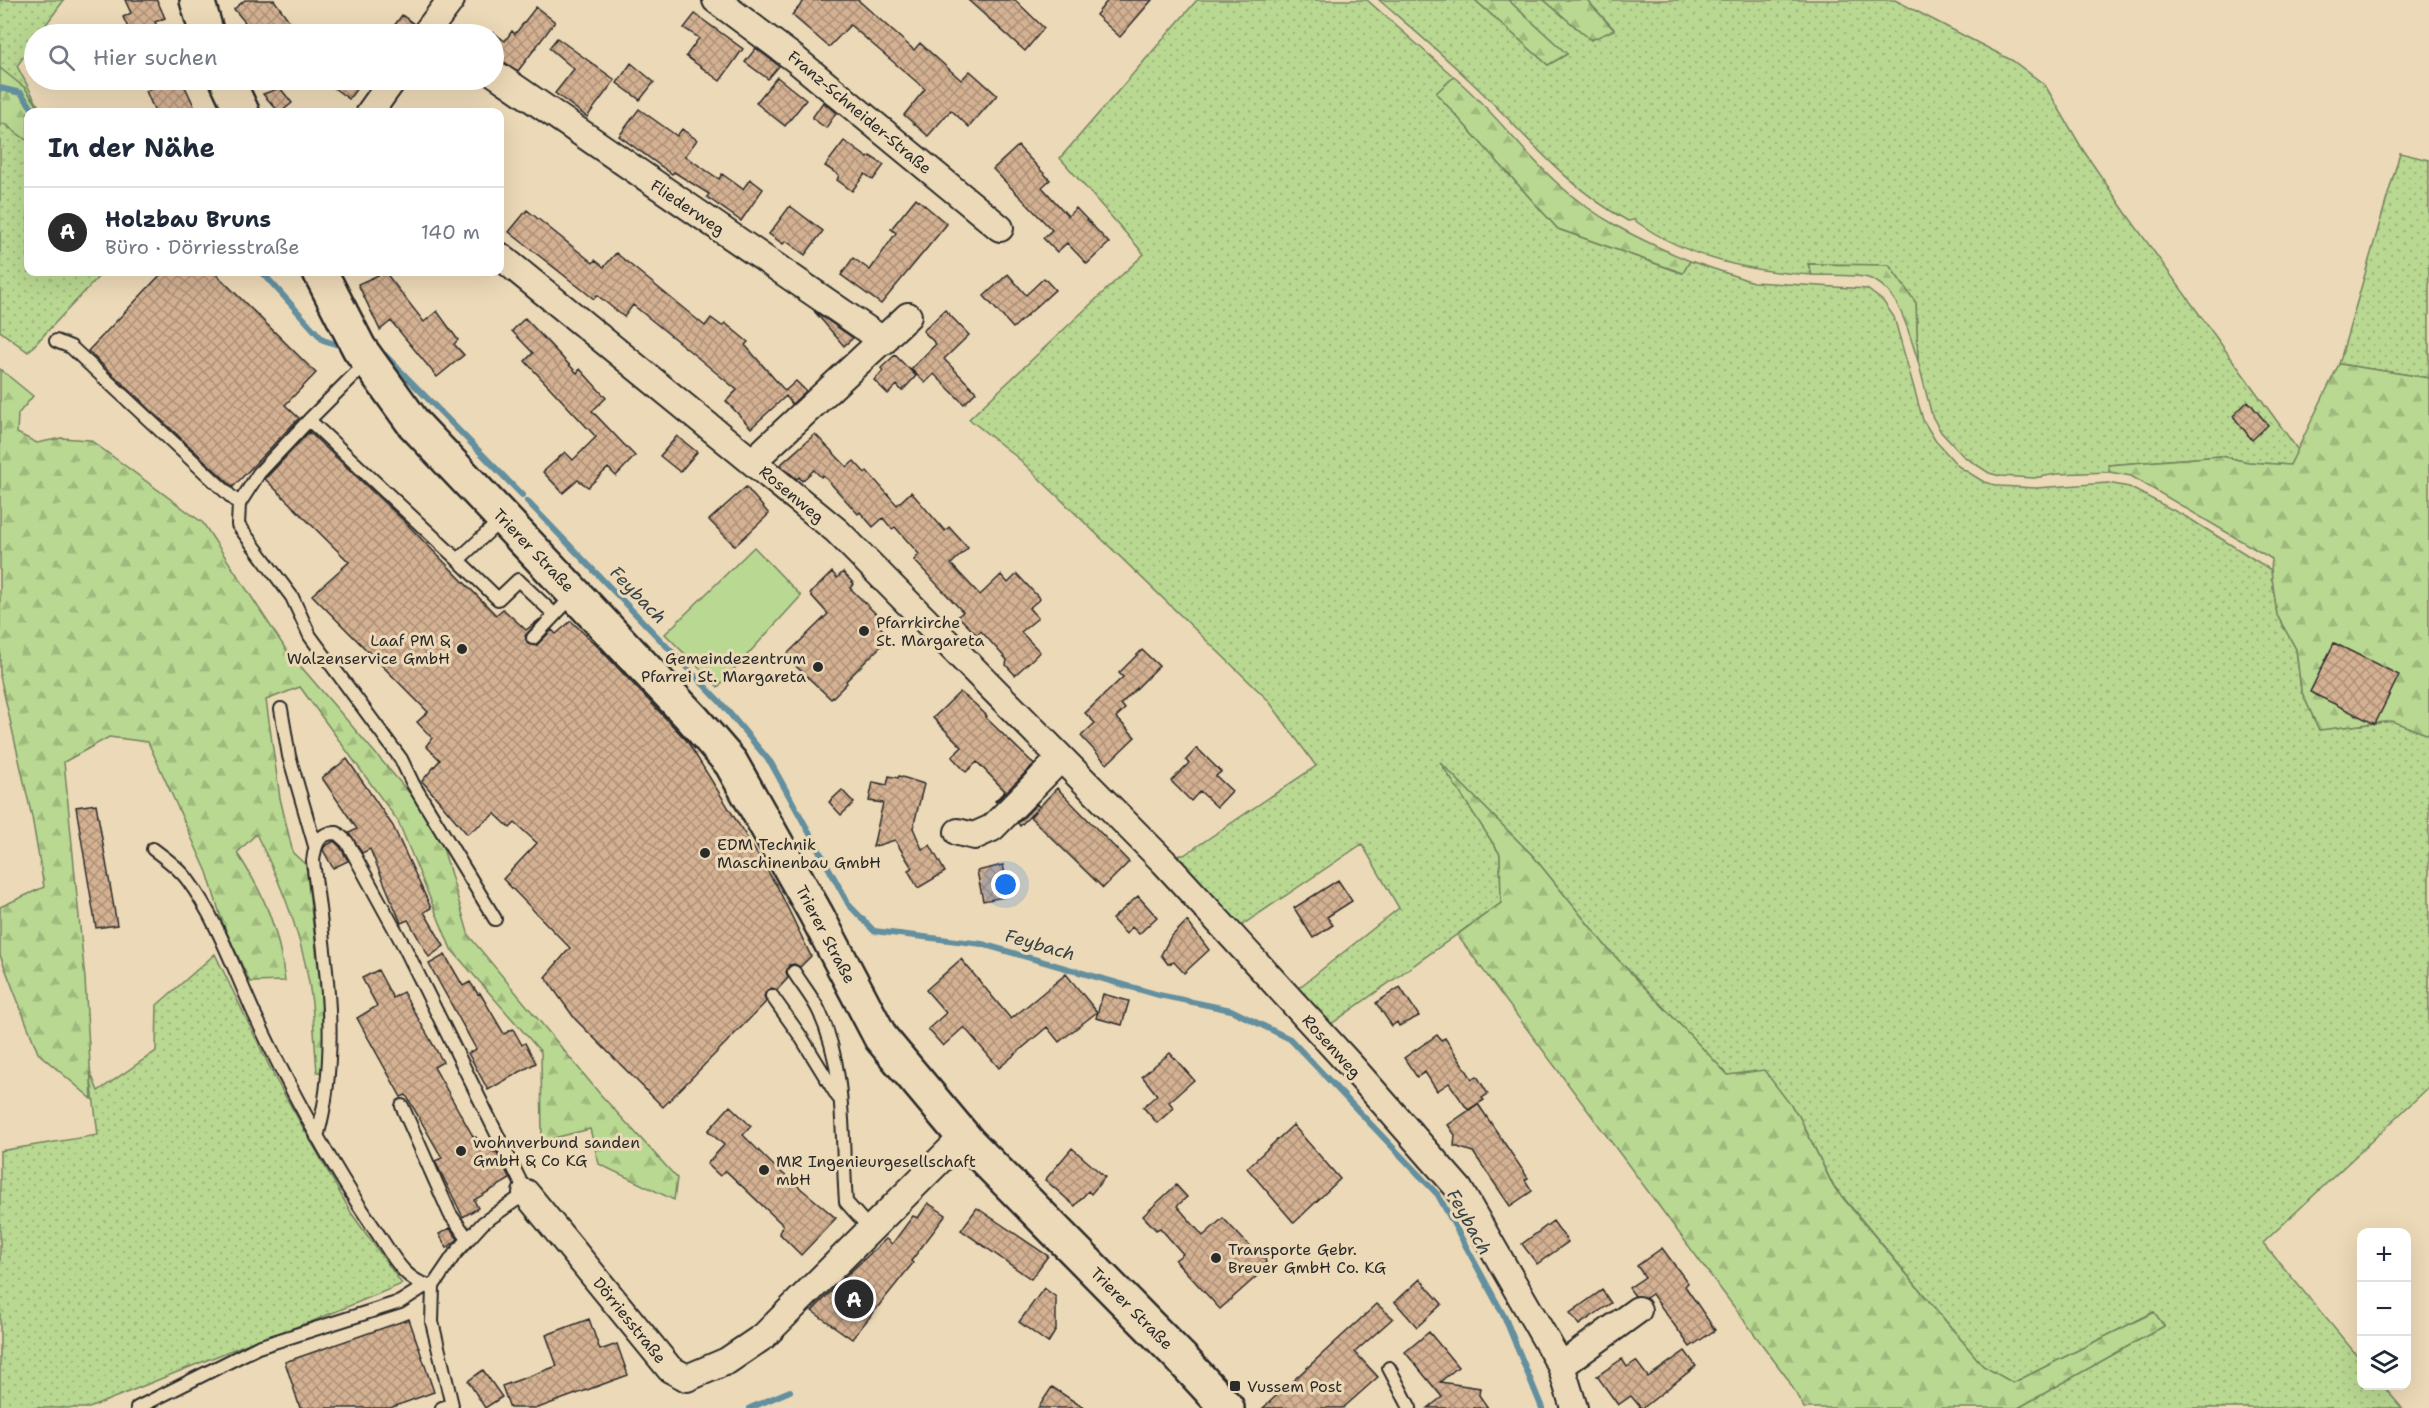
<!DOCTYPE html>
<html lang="de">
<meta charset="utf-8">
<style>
:root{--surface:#fff;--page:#f6f6f7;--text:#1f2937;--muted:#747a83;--line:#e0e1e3;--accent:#2b2b2b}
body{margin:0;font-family:"Shantell Sans",sans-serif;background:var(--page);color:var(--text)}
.controls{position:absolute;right:18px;bottom:18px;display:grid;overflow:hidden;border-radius:12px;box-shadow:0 6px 24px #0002}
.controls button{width:54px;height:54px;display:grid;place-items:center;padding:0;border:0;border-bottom:2px solid var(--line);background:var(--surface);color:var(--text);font:30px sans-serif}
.you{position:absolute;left:1006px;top:885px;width:21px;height:21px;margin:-15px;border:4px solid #fff;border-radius:50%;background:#1a73e8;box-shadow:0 0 0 9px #1a73e833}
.badge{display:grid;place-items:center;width:39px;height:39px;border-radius:50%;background:var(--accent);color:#fff;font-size:20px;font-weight:700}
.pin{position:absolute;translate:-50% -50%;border:3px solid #fff;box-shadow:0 2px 6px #0006}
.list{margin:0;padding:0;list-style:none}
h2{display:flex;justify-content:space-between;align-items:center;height:78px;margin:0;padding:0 24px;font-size:26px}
h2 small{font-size:20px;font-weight:400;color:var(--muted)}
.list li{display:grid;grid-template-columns:39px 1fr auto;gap:18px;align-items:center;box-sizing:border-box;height:90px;padding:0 24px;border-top:2px solid var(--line)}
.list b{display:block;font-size:22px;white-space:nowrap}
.list p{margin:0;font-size:20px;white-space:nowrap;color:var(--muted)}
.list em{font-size:20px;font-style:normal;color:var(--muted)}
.icon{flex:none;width:33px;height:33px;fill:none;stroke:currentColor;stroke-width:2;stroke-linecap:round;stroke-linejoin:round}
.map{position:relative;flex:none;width:2429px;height:1408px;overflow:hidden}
.search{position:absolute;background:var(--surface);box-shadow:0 6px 24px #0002;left:24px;top:24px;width:480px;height:66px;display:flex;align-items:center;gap:15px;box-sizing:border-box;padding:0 21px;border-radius:33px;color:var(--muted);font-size:22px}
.panel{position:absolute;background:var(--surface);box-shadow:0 6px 24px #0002;left:24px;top:108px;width:480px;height:168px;border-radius:12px}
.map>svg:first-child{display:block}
.grass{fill:url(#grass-dots);stroke:#72825e;stroke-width:1.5}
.forest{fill:url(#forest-firs);stroke:#72825e;stroke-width:1.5}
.green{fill:#b9d891;stroke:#72825e;stroke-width:1.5}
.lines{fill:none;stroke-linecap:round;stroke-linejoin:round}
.stream{stroke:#638f9e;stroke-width:6}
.building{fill:url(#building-cross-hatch);stroke:#2b2b2b;stroke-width:1.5}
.lane-casing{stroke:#2b2b2b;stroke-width:16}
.street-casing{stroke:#2b2b2b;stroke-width:30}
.secondary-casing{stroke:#2b2b2b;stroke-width:38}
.lane{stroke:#ecd9b7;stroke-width:12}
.street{stroke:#ecd9b7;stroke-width:26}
.secondary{stroke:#ecd9b7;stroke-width:33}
.poi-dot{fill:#2b2b2b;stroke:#ecd9b7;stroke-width:2}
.labels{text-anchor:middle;stroke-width:6;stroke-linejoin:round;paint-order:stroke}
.street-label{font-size:16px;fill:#2b2b2b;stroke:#ecd9b7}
.poi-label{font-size:16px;fill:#2b2b2b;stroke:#ecd9b7;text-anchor:start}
.water-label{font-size:18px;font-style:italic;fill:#394448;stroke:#ecd9b7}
</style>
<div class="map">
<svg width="2429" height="1408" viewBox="0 0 2429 1408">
<defs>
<pattern id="grass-dots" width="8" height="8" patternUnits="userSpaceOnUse" patternTransform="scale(1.5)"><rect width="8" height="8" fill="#b9d891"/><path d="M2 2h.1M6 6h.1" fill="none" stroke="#9fba7d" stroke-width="1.8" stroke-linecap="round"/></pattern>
<pattern id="forest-firs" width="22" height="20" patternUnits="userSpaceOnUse" patternTransform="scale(1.5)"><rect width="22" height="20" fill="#b9d891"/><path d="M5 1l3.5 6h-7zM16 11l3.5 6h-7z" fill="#9fba7d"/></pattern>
<pattern id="building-cross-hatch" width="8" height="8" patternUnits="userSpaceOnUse" patternTransform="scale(1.5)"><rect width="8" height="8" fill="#d4b192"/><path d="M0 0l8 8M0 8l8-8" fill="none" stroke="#ac9077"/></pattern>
</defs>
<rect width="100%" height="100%" fill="#ecd9b7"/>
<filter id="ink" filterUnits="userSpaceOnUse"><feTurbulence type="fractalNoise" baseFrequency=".0167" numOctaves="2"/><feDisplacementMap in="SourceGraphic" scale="12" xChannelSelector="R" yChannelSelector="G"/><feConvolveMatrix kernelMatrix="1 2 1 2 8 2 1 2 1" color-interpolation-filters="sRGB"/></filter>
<g filter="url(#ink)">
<path class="grass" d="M0 0H64L39 34H34V41L17 66 40 109 25 88 0 70Z
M1197 0H1367L1454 77 1436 93 1558 229 1682 273 1690 261 1753 282 1867 289 1883 301 1894 317 1923 420 1935 440 1958 466 1984 482 1999 486 2036 488 2108 483 2129 487 2190 519 2271 570 2277 615 2296 649 2301 690 2319 730 2392 721 2429 735V1087L2263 1243 2361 1360 2362 1386H2383L2402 1408H2018L2164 1326 2154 1312 2013 1383 1983 1366 1833 1185 1799 1116 1728 1075 1608 949 1533 856 1443 765 1500 854 1501 903 1327 1027 1296 990 1399 908 1362 844 1239 927 1184 868 1175 855H1184L1316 766 1268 700 1018 458 969 419 1144 254 1060 158Z
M1379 0H1475L1548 65 1567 54 1508 0H1544L1591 40 1614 29 1587 0H1895L2013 61 2045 85 2083 150 2128 216 2298 450 2290 465 2248 462 2221 456 2109 465 2110 472 2057 474 2034 478 2000 476 1989 473 1963 456 1941 432 1932 416 1918 361 1916 303 1889 265 1808 264 1812 275C1750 272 1685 257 1634 220L1628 221C1563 186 1521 128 1468 79 1440 52 1409 26 1379 0Z
M4 123 28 141V272H103L28 352 0 331V124Z
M2400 153 2429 160V378L2339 364Z
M215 954 275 1078 352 1214 402 1284 313 1321 244 1345 89 1408H0V1151L98 1135 90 1071 98 1091 156 1051 157 1005Z"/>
<path class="forest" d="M1475 0H1508L1567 54 1548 65Z
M1544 0H1587L1614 30 1591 40Z
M0 68 25 88 42 112H28V141L4 124H0Z
M1454 77C1491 108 1520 149 1556 182 1594 218 1642 241 1690 261L1683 273 1558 229 1436 93Z
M1808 264 1889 265 1916 303 1918 361C1909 334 1899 287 1868 278 1853 274 1828 276 1812 275Z
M2339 364 2429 378V735L2392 721 2319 730 2301 690 2296 649 2277 615 2271 570 2272 559 2131 476 2110 472 2108 465 2221 456 2248 462 2290 465Z
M0 369 33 396 18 414 17 433 37 443 61 438 90 440 203 523 285 648 436 824 469 936 600 1094 677 1178 674 1200 599 1164 590 1129 542 1141 541 1052 451 949 398 821 300 687 266 700 280 798 293 853 306 865 321 993 325 1073 317 1072C315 1049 314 1026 312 1003 305 944 283 886 256 834L237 853C265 895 279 930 285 981L250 982 223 924 207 872 148 742 109 737 64 762 85 979 92 1099 38 1053 0 955V907L44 887 32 817 0 676Z
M1440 762 1533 856 1608 949 1728 1075 1764 1070 1799 1116 1833 1186 1983 1366 2013 1383 2154 1312 2164 1326 2018 1408H1804L1787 1378 1457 935 1501 903 1500 854Z"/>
<path class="green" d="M754 547 801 596 718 687 665 634Z"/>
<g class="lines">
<path class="stream" d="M0 88 21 93 35 112
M262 272 323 340 338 345
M385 355 522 495
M527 501 721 703 771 763 849 905 874 931 982 944 1159 995 1231 1010 1290 1039 1438 1195 1505 1318 1542 1408
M750 1408 790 1391"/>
</g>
<path class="building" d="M125 0H157L165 18 155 22 161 34H131L123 17 131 13Z
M245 0H274L299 34H255L234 9Z
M805 0H858L914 50 920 43 961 80 970 71 997 95 969 127 951 110 928 136 904 115 925 89 850 25 829 47 792 15Z
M968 0H1015L1044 28 1025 51Z
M1108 0H1152L1120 37 1096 15Z
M536 7 555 22 518 71 494 56V33L505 41 512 31 515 34Z
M695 14 743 49 720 81 686 56 699 38 684 28Z
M402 15 414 24 410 34H388Z
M557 38 615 80 587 117 555 93 574 69 549 48Z
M756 48 779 66 768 79 745 62Z
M631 63 654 82 640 100 617 83Z
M777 77 806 100 785 126 756 103Z
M182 80 194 106 180 112H155L146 91 167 82 168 85Z
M323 80H363L349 99Z
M280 88 292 103 281 112H279L263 94Z
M823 102 836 113 826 128 812 118Z
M639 109 677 136 682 129 697 140 685 156 719 179 722 174 743 189 750 179 763 189 741 221 707 197 709 194 674 172 672 174 619 136Z
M844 141 868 158 870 156 884 165 873 180 865 174 852 191 837 180 839 175 825 166Z
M1018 146 1050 180 1042 187 1068 216 1076 208 1109 243 1087 264 1067 243 1057 252 1043 238 1052 230 993 169Z
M916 198 947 224 881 304 841 275 853 258 870 270 896 233 891 229Z
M790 206 823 231 805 255 786 241 783 244 769 234Z
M527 210 593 263 595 260 604 267 616 253 705 326 711 318 722 326 725 323 748 342 745 345 785 391 796 381 806 391 792 404 786 396 751 428 726 401 737 390 691 352 633 305 624 317 597 295 594 299 509 232Z
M163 272H214L316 373 285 405 299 418 233 487 88 351Z
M385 272 424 322 437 311 458 340 454 344 464 355 437 377 391 321 380 330 358 284Z
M1008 274 1026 295 1044 278 1055 290 1013 328 984 296Z
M945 310 969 335 944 359 976 392 964 404 934 374 925 383 911 369 936 344 923 331Z
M814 311 853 338 844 346Z
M525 318 577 373 580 369 606 398 592 411 635 456 616 476 608 468 588 487 578 480 563 493 543 472 565 452 573 460 596 437 525 361 533 353 512 331Z
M895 355 916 376 902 391 897 385 888 394 874 380 883 371 881 368Z
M2248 401 2268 425 2252 440 2233 416Z
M309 432 403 520 496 615 503 609 526 630 540 619 525 636 528 644 536 646 552 630 556 634 571 621 599 648 687 741 777 886 811 956 800 967 794 964 789 965 786 972 788 978 777 990 772 988 767 990 764 996 766 1002 663 1107 575 1019 545 977 570 948 503 879 537 843 515 823 510 828 495 814 467 834 422 781 440 760 426 746 432 738 417 722 428 712 312 595 349 562 265 479Z
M815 434 847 467 854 461 865 473 867 471 897 505 911 492 945 531 949 527 968 548 951 564 980 595 1001 575 1008 583 1017 574 1040 599 1029 608 1038 618 1021 632 1040 652 1015 675 1006 665 1007 660 981 631 977 635 958 616 963 612 914 560 919 554 895 527 892 529 883 518 873 527 860 512 858 514 823 475 821 477 814 470 802 481 799 477 797 479 780 465Z
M677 436 697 452 680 472 660 456Z
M746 487 769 514 735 546 709 520Z
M832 572 837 578 843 572 854 584 850 588 881 619 877 624 890 637 846 681 847 683 831 699 785 656 828 614 810 594Z
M2334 643 2399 675 2375 724 2310 692Z
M1142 650 1159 666 1121 704 1125 709 1116 717 1135 737 1107 764 1081 736 1095 723 1085 713 1123 677 1119 673Z
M960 692 975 704 987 716 985 717 1034 764 996 802 995 801 1005 791 977 762 966 772 952 757 962 747 933 718Z
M1197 748 1221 772 1216 776 1232 791 1217 807 1200 791 1191 801 1171 781 1189 763 1186 760Z
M347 759 393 826 431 908 424 912 444 946 429 957 408 920 401 923 370 849 362 853 349 833 357 829 322 778Z
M889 776 898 778 899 776 924 784 913 828 922 849 930 845 945 872 918 888 908 870 912 868 895 840 873 847 883 803 869 801 873 782 887 785Z
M1057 788 1129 862 1103 888 1030 817 1038 808 1020 826 1018 823 1037 804 1039 807Z
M842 790 854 803 841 815 829 802Z
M96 804 117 925 96 928 76 807Z
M334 841 340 847 348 861 333 868 323 850 325 846Z
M1003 865 1010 896 983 901 977 871Z
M1338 880 1352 901 1327 917 1333 925 1313 938 1294 908Z
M1138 896 1157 917 1139 934 1132 927 1126 934 1112 919Z
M1187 921 1209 950 1184 973 1174 962 1168 964 1161 955 1170 938Z
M445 955 463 986 470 982 478 994 480 993 504 1034 513 1029 522 1045 525 1043 536 1063 488 1090 468 1053 476 1049 429 964Z
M961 959 1011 1019 1066 974 1097 1012 1059 1042 1047 1027 999 1068 964 1027 943 1046 928 1029 946 1013 926 990Z
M378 970 393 998 403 992 443 1062 434 1067 474 1138 476 1137 481 1146 497 1153 510 1179 474 1200 478 1208 463 1217 435 1161 442 1158 406 1095 401 1097 357 1018 377 1006 362 978Z
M1400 987 1419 1016 1399 1026 1397 1022 1392 1026 1376 1003Z
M1103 994 1129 1001 1122 1025 1096 1018Z
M1437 1035 1441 1040 1445 1038 1472 1079 1477 1076 1488 1094 1482 1098 1484 1100 1468 1110 1449 1083 1437 1091 1425 1072 1417 1077 1404 1058Z
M1170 1053 1194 1080 1169 1102 1174 1108 1157 1123 1143 1107 1157 1095 1142 1076Z
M1478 1104 1528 1178 1525 1180 1532 1191 1510 1206 1473 1152 1454 1146 1455 1135 1448 1125Z
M730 1106 751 1126 743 1135 775 1167 836 1218 801 1255 779 1233 783 1225 726 1171 720 1176 707 1164 724 1145 708 1131Z
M1293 1125 1340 1179 1294 1223 1247 1168Z
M1072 1148 1105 1177 1091 1194 1088 1191 1075 1206 1045 1180Z
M1176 1185 1187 1197 1177 1206 1203 1236 1223 1218 1258 1255 1265 1258 1267 1267 1220 1309 1175 1260 1183 1254 1160 1228 1156 1230 1143 1216Z
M928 1203 946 1215 911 1261 913 1263 852 1339 812 1311 850 1272 886 1239 892 1244 913 1216 918 1218Z
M977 1208 1048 1256 1031 1279 961 1230Z
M1553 1221 1568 1242 1537 1264 1522 1244Z
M450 1228 458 1239 447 1248 439 1234Z
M1662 1248 1688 1283 1685 1286 1715 1330 1690 1347 1652 1294 1646 1298 1635 1296 1629 1288 1645 1277 1637 1266Z
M1420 1279 1442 1304 1417 1327 1395 1302Z
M1044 1288 1056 1297V1330L1048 1343 1019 1322Z
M1602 1290 1611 1303 1579 1325 1570 1313Z
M1377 1304 1393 1318 1355 1352 1378 1377 1343 1408H1263Z
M409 1319 434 1392 390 1408H300L285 1362Z
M589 1319 600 1350 617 1344 628 1375 538 1408H510L502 1386 557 1366 546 1335Z
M1429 1332 1458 1367 1440 1382 1480 1388 1479 1395 1488 1408H1428L1442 1397 1405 1352Z
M1685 1351 1696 1366 1643 1408H1641L1631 1396 1618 1405 1597 1376 1622 1359 1627 1367 1636 1361 1648 1377Z
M483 1370 502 1397 485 1408 468 1381Z
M1052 1387 1084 1408H1038Z"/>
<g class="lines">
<defs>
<path id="lane" d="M56 341 71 347 239 504
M356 373 309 420 458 560
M309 420 259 473 239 504 238 525 292 597 310 636 401 759 413 784 495 919
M502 519 458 560 498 599 518 580 555 615
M533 638 566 603 578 599
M281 709 289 756 315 846
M153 849C165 858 178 867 187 879 217 919 234 969 254 1013 289 1088 328 1160 374 1228 389 1249 404 1284 433 1286
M794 972C802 985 813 998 819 1011 847 1071 841 1138 846 1202L871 1230
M772 996 801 1037 838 1097
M402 1106 450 1214 468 1239
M317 1137C342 1048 324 952 313 861 315 845 318 832 337 833L347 842 405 948 526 1193 483 1223 454 1255 433 1286 432 1322 452 1405 442 1408
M1389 1368 1410 1408
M137 1408 258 1347 400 1302 425 1286"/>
<path id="street" d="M716 0 795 59 1000 228
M425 34 451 0
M494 73 884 341
M370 112 393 80
M500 256 837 531 1164 862 1353 1068 1459 1189 1561 1366 1574 1408
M753 461 908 316
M958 832 974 836 992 828 1060 759
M526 1193 670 1369 687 1378 727 1361 764 1336 963 1137
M1561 1366 1638 1310"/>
<path id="secondary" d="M197 0 207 34
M227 80 242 112
M320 272 359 348 414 424 693 719 731 763 816 914 881 1038 968 1142 1180 1357 1227 1408"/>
</defs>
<use href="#lane" class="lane-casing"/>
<use href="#street" class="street-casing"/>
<use href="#secondary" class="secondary-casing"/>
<use href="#lane" class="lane"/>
<use href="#street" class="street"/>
<use href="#secondary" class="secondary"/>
</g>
</g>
<g class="poi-dot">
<circle cx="864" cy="631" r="6"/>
<circle cx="462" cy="649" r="6"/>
<circle cx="818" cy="667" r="6"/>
<circle cx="705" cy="853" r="6"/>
<circle cx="461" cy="1151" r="6"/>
<circle cx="764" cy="1170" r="6"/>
<circle cx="1216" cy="1258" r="6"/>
<rect x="1229" y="1380" width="12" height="12" rx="3"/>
</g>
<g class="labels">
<g class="street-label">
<text transform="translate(860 112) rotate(40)" y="6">Franz-Schneider-Straße</text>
<text transform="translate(688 207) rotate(34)" y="6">Fliederweg</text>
<text transform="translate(792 494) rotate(40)" y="6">Rosenweg</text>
<text transform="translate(534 550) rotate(46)" y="6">Trierer Straße</text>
<text transform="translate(826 934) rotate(62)" y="6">Trierer Straße</text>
<text transform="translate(1332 1046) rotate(48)" y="6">Rosenweg</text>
<text transform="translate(1132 1308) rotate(45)" y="6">Trierer Straße</text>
<text transform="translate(630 1320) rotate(51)" y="6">Dörriesstraße</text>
</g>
<g class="poi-label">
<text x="876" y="628">Pfarrkirche<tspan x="876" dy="18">St. Margareta</tspan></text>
<text x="450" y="646" text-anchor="end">Laaf PM &amp;<tspan x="450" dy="18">Walzenservice GmbH</tspan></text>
<text x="806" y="664" text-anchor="end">Gemeindezentrum<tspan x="806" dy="18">Pfarrei St. Margareta</tspan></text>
<text x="717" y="850">EDM Technik<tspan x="717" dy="18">Maschinenbau GmbH</tspan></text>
<text x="473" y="1148">wohnverbund sanden<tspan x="473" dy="18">GmbH &amp; Co KG</tspan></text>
<text x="776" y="1167">MR Ingenieurgesellschaft<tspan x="776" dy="18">mbH</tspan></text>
<text x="1228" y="1255">Transporte Gebr.<tspan x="1228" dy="18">Breuer GmbH Co. KG</tspan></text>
<text x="1247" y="1392">Vussem Post</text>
</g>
<g class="water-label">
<text transform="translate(638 595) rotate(46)" y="6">Feybach</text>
<text transform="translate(1040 945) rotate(16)" y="6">Feybach</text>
<text transform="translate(1469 1222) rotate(61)" y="6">Feybach</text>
</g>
</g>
</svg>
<div class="controls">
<button>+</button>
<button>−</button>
<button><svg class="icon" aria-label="layers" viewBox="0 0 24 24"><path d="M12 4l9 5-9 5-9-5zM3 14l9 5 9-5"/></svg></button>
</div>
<div class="you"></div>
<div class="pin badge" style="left:854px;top:1299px">A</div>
<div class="search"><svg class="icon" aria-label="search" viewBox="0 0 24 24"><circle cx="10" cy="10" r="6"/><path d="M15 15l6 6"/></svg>Hier suchen</div>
<section class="panel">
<h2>In der Nähe<small></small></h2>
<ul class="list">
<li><span class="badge">A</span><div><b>Holzbau Bruns</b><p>Büro · Dörriesstraße</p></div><em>140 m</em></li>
</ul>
</section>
</div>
